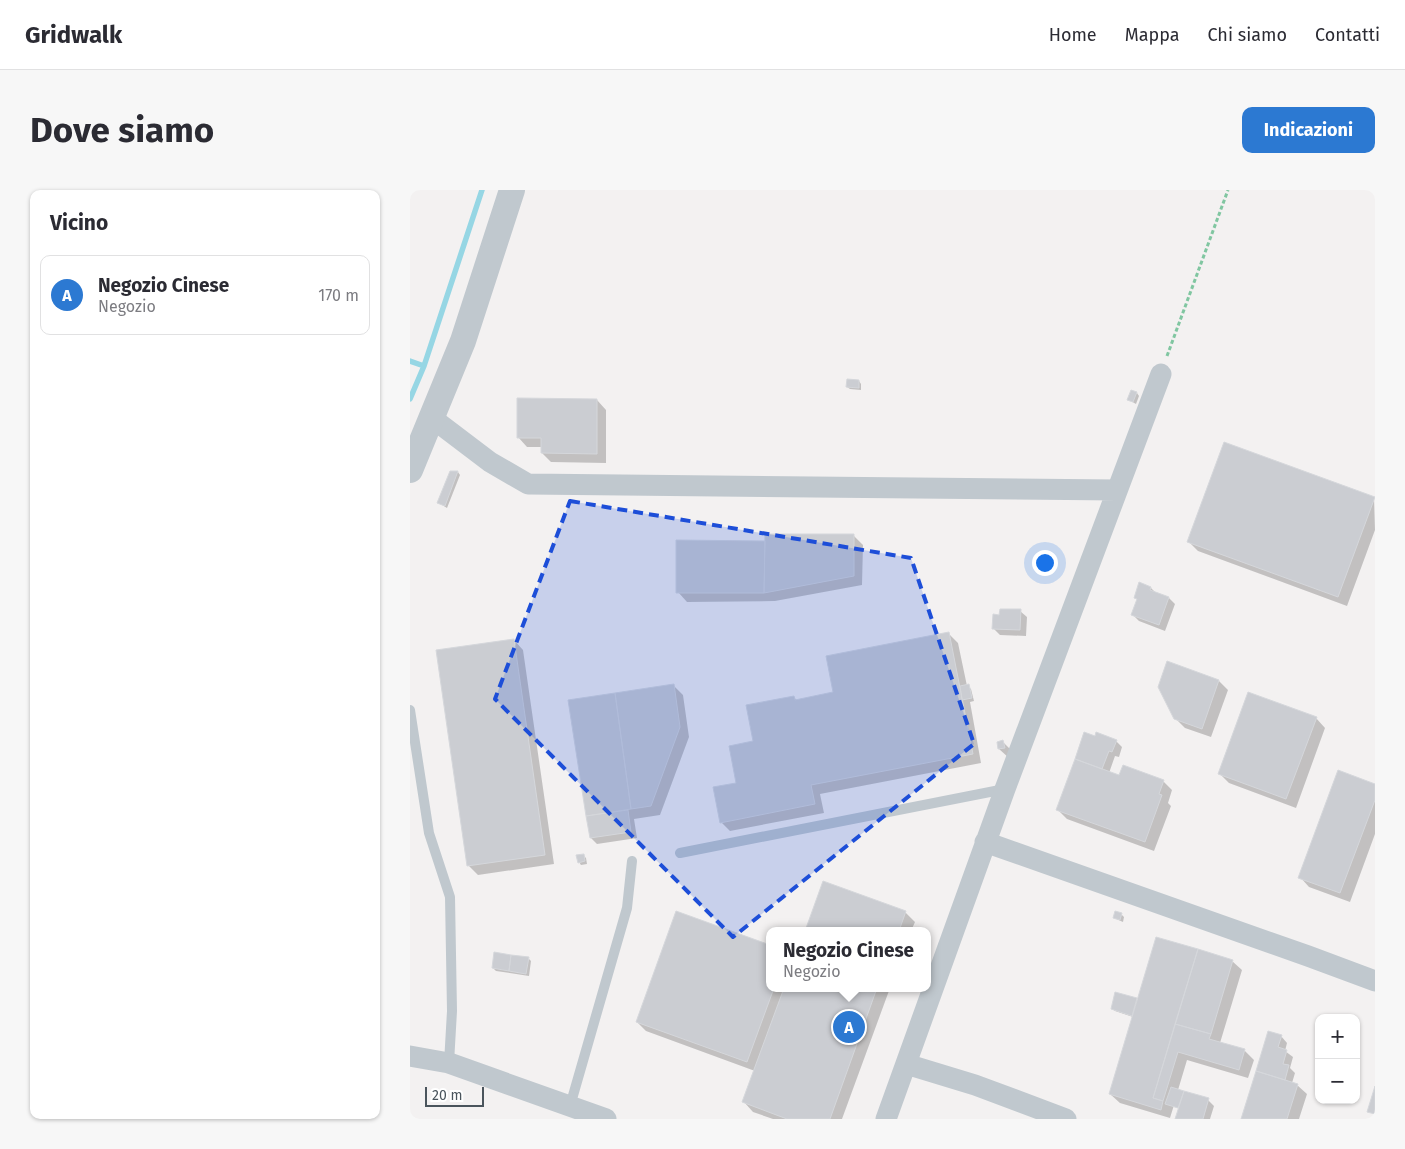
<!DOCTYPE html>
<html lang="it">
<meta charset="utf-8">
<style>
:root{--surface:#fff;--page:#f7f7f7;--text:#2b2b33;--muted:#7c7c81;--line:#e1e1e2;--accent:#2c79d2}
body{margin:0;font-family:"Fira Sans",sans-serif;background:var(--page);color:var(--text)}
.controls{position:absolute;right:15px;bottom:15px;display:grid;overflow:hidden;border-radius:10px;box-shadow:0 1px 4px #0004}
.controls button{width:45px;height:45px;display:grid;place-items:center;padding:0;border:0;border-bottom:1px solid var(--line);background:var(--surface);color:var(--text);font:25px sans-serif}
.scale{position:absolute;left:15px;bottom:12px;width:59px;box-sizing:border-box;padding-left:5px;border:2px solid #4a545c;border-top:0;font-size:14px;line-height:18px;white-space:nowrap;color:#4a545c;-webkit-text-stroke:4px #fff;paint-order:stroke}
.you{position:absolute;left:634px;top:372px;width:18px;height:18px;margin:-12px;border:4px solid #fff;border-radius:50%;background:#1a73e8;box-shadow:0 0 0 8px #1a73e833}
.badge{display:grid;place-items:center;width:32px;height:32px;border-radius:50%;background:var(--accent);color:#fff;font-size:16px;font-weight:700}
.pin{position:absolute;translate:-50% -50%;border:2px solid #fff;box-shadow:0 1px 5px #0006}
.popup{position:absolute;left:356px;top:737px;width:165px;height:65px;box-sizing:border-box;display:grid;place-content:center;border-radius:10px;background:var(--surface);filter:drop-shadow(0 1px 4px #0005);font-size:16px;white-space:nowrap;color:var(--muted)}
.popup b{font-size:19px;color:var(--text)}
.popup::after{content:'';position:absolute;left:50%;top:100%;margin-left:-10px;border:10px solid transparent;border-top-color:var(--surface)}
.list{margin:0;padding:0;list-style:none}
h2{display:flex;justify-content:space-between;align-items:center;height:65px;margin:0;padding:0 20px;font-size:21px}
h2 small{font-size:16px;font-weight:400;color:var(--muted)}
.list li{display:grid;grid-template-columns:32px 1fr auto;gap:15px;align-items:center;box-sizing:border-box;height:80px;margin:0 10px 10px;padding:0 10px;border:1px solid var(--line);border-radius:10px}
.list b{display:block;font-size:19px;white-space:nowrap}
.list p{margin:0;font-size:16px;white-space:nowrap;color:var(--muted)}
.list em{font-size:16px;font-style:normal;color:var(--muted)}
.map{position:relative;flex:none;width:965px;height:929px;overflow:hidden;border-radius:10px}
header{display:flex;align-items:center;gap:30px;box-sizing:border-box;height:70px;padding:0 25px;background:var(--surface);border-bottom:1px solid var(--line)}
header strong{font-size:24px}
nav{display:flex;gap:28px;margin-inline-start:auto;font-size:18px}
.intro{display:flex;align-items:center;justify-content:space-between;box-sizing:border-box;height:120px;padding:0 30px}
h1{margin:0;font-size:35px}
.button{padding:12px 22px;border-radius:10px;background:var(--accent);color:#fff;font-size:18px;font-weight:700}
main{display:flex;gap:30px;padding:0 30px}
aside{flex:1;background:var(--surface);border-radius:10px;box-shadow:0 1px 4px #0004}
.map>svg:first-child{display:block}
.shadow{fill:#0003}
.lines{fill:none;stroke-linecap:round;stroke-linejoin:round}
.stream{stroke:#96d6e4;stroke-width:5.5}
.building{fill:#cbcdd2;stroke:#d5d7db}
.path{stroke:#80c6a1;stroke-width:3;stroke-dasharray:4 2.5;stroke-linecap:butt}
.service{stroke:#c0c8ce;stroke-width:10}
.minor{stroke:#c0c8ce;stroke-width:21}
.tertiary{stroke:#c0c8ce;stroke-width:26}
.marked{fill:#1d4ed8;fill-opacity:0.2;stroke:#1d4ed8;stroke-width:4;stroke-dasharray:10 6;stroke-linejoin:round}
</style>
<header>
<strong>Gridwalk</strong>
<nav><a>Home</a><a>Mappa</a><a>Chi siamo</a><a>Contatti</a></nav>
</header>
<div class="intro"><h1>Dove siamo</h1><a class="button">Indicazioni</a></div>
<main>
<aside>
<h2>Vicino<small></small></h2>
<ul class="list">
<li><span class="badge">A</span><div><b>Negozio Cinese</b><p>Negozio</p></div><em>170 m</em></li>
</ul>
</aside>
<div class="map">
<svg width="965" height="929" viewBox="0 0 965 929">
<rect width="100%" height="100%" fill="#f3f1f1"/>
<path class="shadow" d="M449 191 451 194V200L440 199 437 197Z
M727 203 729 206 726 214 719 210Z
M187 210 196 220V273L141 272 132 263V257H117L108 247Z
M41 282H48L50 285 37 318 29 313Z
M964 308 965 340 937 416 788 361 778 351Z
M444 346 453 355 452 395 365 411 277 412 268 402 356 352Z
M741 398 747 404 759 408 765 414 755 441 729 431 723 425 728 410 725 407Z
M610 421 617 427 616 446 590 445 584 439 591 426Z
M539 444 548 453 557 496 561 499 564 511 560 512 571 573 410 604 414 623 320 641 311 632 344 552 384 507 387 511 425 503Z
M104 450 113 460 144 674 68 685 58 675Z
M809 491 818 500 801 547 775 538 765 528Z
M263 495 273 505 279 547 250 625 224 629 227 648 187 654 181 648 160 511Z
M906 528 915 538 886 618 819 593 810 584Z
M686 548 706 551 712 557 709 567 705 566 699 583 710 587 753 591 762 600 758 613 761 616 744 661 657 629 647 619Z
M593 552 602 561 599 568 589 559Z
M965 595V644L940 712 899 697 890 687Z
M173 665 176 668 177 674 171 675 169 672Z
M267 722 360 756V798H480L432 929H363L343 922 334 912 345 881 236 841 227 832Z
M495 722 505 732 501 741H396Z
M711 724 714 727 713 732 704 728Z
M119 769 121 771 119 786 86 781 83 778Z
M822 771 832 780 810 853 834 860 844 870 838 888 777 870 768 900 798 910 804 916 800 929H766L774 918 764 915 760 928 710 913 700 904 723 827 705 821 702 818 706 804 728 811Z
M871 846 877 853 875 861 883 867 880 878 885 883 882 893 887 895 897 904 889 929H832Z"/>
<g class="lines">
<path class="stream" d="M0 171 14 176
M0 209 14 176 72 0"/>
</g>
<path class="building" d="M437 189 449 190V198L436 197Z
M721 200 727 202 723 212 717 210Z
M107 208 187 209V264L131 263V248H107Z
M814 252 965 307 928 407 777 352Z
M40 281H48L35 316 27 313Z
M355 344H444V386L354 403Z
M266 350 355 351 354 403H266Z
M729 392 741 397 740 400 759 407 749 435 721 425 727 409 724 408Z
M590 419H611L610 440 582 439 583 424 589 425Z
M539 442 563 564 401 595 405 614 310 633 303 597 326 593 319 556 343 551 336 515 384 506 385 510 423 502 416 466Z
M104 449 135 665 57 676 26 460Z
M757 471 809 490 792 539 764 529 748 497Z
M264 494 270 537 241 616 221 619 205 503Z
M559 494 562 508 552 510 550 496Z
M838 502 907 527 876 609 808 584Z
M205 503 221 619 176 626 158 510Z
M674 542 685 546 686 542 707 550 702 562 699 561 692 579 665 569Z
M593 550 595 558 588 559 587 552Z
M665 569 709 585 713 575 754 590 749 604 752 605 735 652 646 620Z
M928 580 965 594V610L930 703 888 688Z
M218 620 221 642 180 648 176 626Z
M174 664 175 671 168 673 166 665Z
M413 691 496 721 489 741H395Z
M266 721 360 755V798H364L337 872 226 832Z
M705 721 712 723 710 730 703 728Z
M746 747 788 759 743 908 753 911 751 920 699 904Z
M788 759 823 770 801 844 765 834Z
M84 762 101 765 99 781 82 778Z
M101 765 119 767 116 784 99 781Z
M374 798H467L420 929H377L332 912Z
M705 802 727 808 722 826 701 819Z
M765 834 801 844 799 849 835 859 829 880 768 862 753 911 743 908Z
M858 841 872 845 868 857 877 860 873 874 879 875 875 890 846 881Z
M846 881 888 894 877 929H831Z
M965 896V924L957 922Z
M761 897 774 901 768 918 755 914Z
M774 901 799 908 793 929H765Z"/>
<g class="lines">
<path class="path" d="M757 166 818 0"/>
<path class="service" d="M0 520 19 643 40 707 42 821 39 873
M270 663 595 599
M160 916 217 718 222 671"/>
<path class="minor" d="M22 228 80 272 118 294 707 300
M575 652 898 766 965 791
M0 866 39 873 196 929
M496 874 565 895 656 929
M476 929 595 599 751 184"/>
<path class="tertiary" d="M0 280 53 151 102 0"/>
</g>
<path class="marked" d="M160 311 501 368 564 554 323 747 85 509Z"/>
</svg>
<div class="controls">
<button>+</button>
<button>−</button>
</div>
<div class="scale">20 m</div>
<div class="you"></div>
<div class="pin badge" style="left:439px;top:837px">A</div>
<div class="popup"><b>Negozio Cinese</b>Negozio</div>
</div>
</main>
